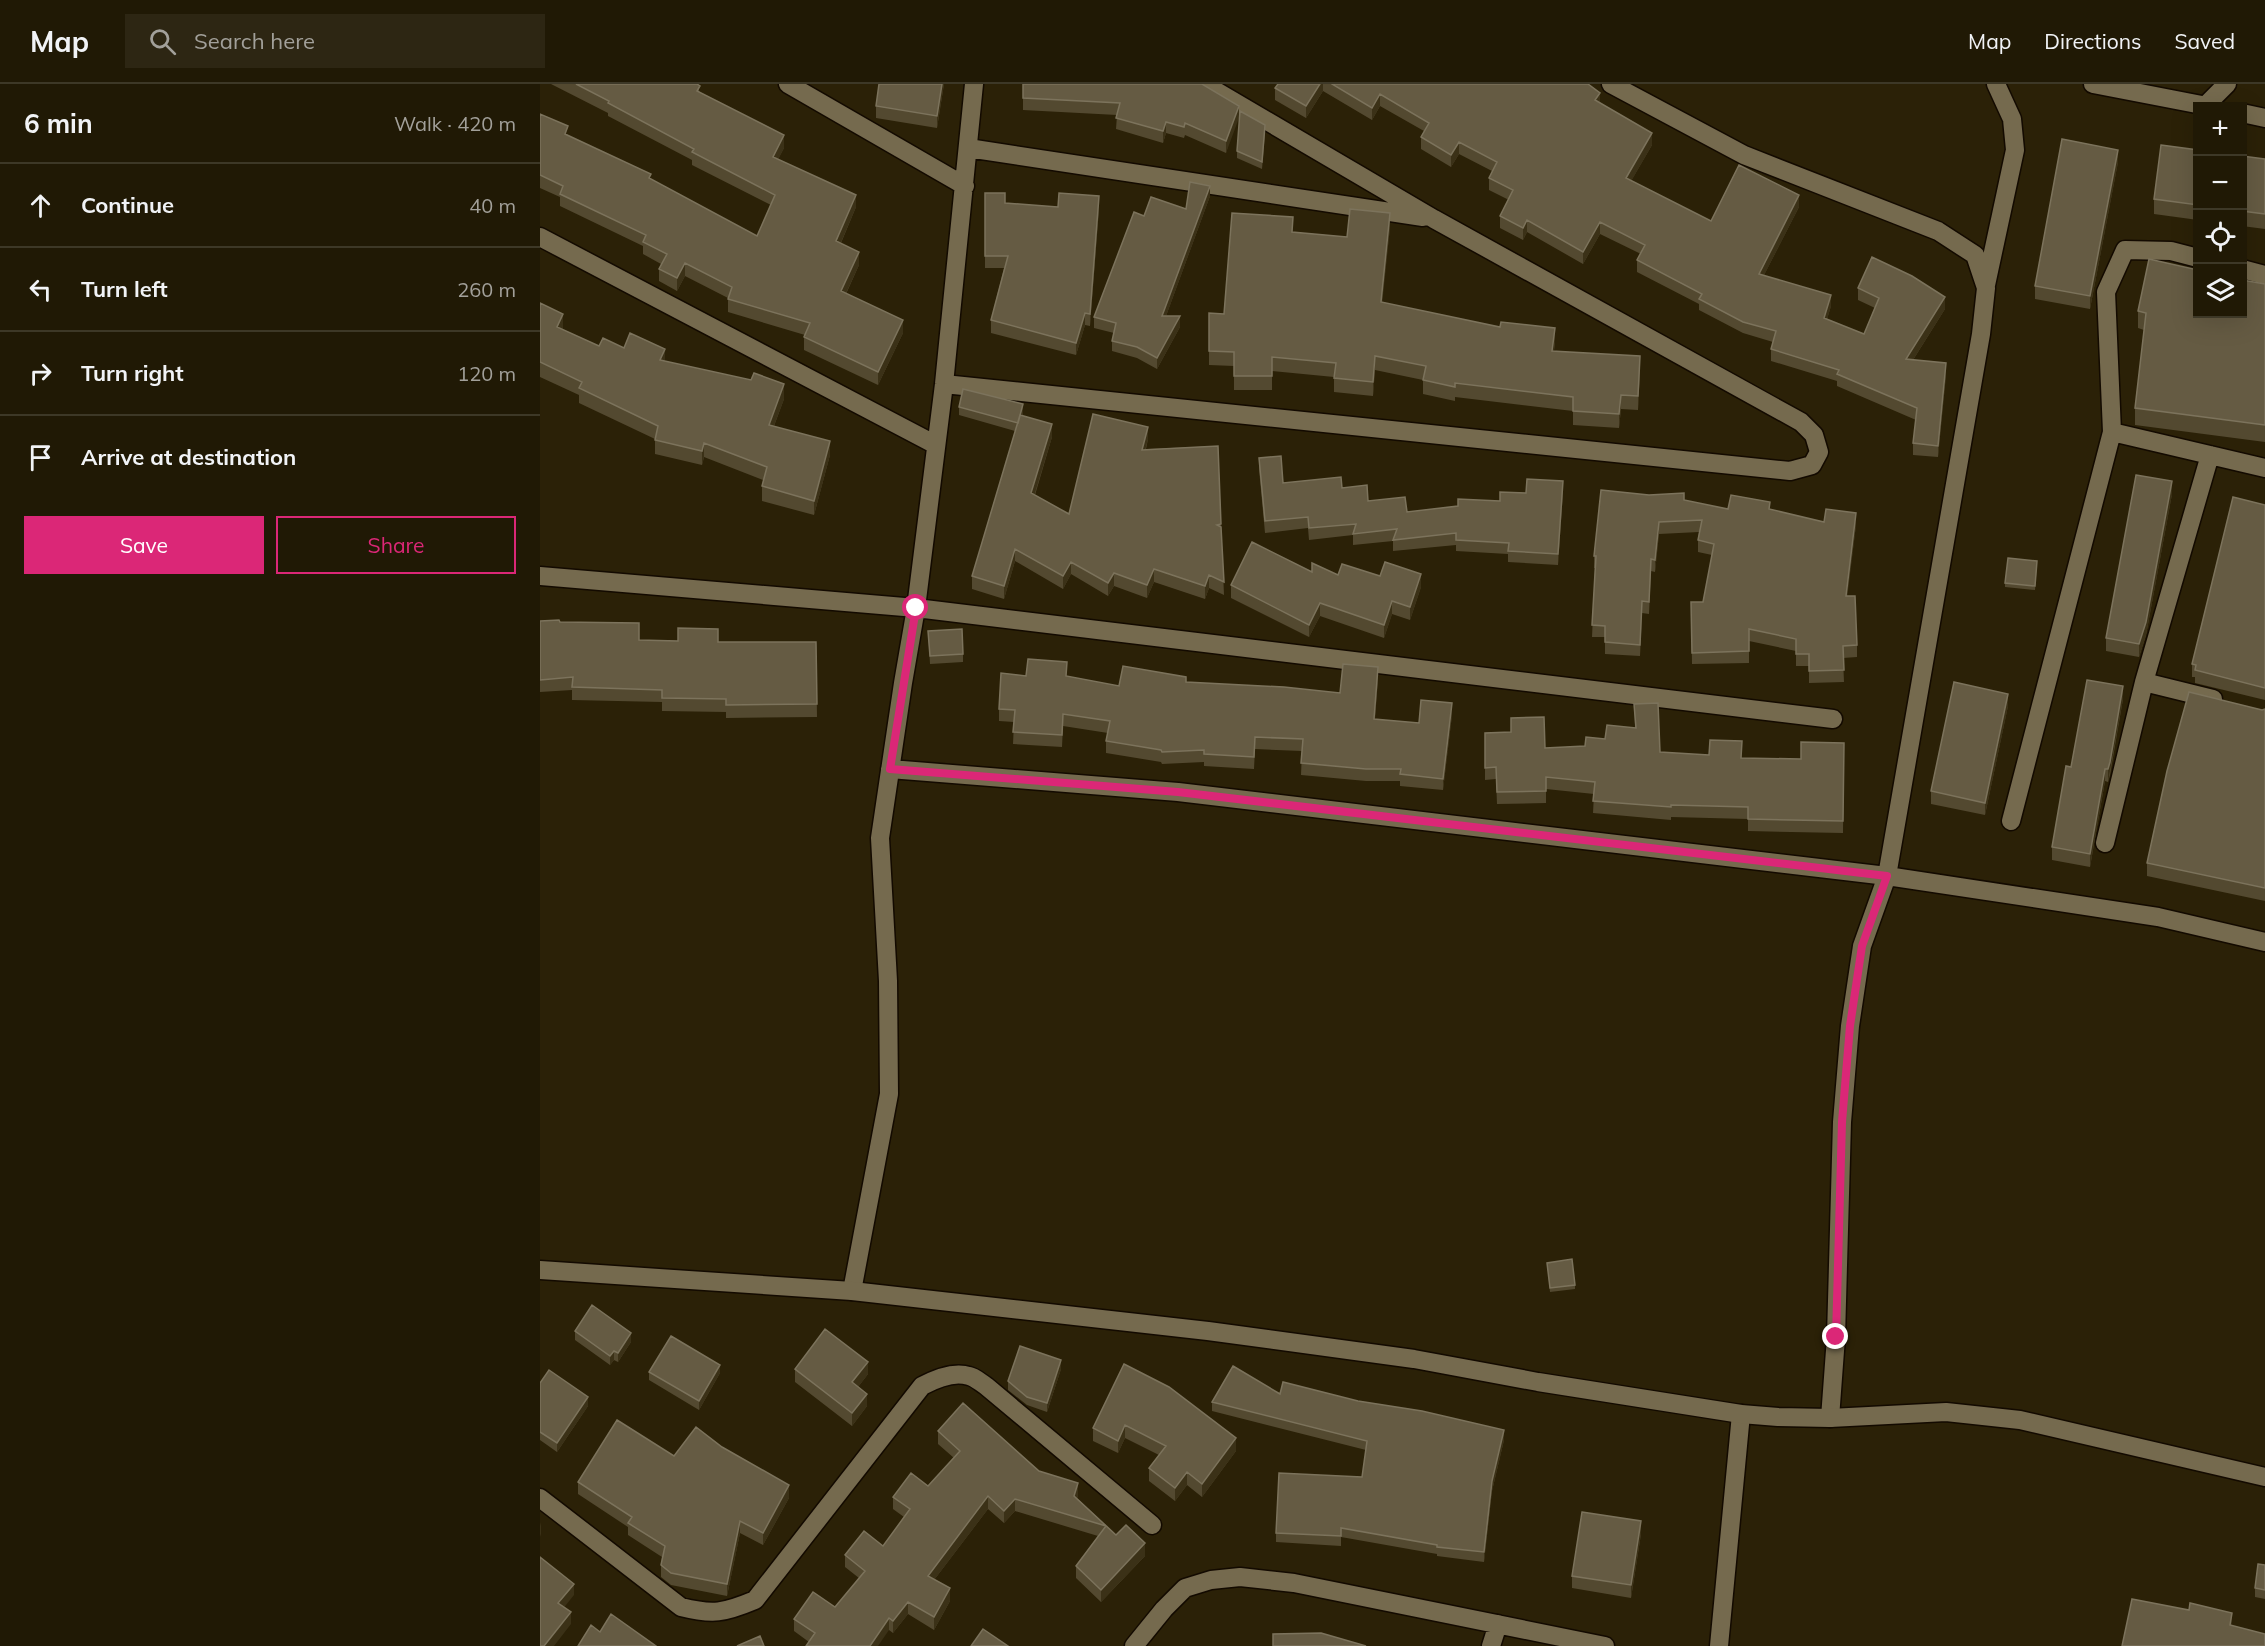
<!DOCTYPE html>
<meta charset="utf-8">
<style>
:root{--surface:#201905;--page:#2d2613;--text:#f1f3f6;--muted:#a2a09a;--line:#3d3827;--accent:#db2777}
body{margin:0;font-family:Mulish,sans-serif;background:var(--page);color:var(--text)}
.controls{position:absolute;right:18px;top:18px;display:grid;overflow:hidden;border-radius:0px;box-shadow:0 6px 24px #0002}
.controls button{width:54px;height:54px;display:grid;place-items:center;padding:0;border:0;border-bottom:2px solid var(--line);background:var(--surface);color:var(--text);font:30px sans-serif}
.stop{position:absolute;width:18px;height:18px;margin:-14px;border:4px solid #db2777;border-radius:50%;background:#fff}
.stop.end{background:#db2777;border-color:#fff;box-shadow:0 2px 6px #0008}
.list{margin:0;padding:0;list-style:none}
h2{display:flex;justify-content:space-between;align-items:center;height:78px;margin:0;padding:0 24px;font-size:26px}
h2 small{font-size:20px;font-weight:400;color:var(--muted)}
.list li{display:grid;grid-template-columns:39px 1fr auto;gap:18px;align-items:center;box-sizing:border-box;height:84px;padding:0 24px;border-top:2px solid var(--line)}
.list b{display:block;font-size:22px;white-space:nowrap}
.list em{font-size:20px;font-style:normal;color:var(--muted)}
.actions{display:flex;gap:12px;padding:18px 24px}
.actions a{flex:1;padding:14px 0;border:2px solid var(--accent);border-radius:0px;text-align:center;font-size:21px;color:var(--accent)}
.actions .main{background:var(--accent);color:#fff}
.icon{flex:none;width:33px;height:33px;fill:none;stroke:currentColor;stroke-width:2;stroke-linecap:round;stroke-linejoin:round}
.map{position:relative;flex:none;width:1725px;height:1562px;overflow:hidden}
header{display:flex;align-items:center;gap:36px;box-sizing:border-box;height:84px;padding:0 30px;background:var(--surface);border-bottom:2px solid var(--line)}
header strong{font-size:28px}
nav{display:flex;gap:33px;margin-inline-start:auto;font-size:21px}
.search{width:420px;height:54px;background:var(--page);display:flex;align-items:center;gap:15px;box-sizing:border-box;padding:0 21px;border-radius:0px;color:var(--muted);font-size:22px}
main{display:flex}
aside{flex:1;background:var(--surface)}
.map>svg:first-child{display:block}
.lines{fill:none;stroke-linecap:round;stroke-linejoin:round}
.street-casing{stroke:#130a00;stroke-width:21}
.secondary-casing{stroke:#130a00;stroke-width:21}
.street{stroke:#756a4e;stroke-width:18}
.secondary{stroke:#756a4e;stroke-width:18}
.wall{fill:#534930}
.shaded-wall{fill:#3b3117}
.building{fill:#655b43;stroke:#7c735c;stroke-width:1.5}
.route{stroke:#db2777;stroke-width:8}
</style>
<header>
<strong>Map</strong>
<div class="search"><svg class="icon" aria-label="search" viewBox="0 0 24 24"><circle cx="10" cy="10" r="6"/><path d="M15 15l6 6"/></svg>Search here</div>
<nav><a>Map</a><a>Directions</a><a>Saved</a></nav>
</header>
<main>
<aside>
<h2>6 min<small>Walk · 420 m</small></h2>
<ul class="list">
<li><svg class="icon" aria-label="ahead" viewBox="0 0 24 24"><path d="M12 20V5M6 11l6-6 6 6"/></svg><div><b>Continue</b></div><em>40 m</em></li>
<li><svg class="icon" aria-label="left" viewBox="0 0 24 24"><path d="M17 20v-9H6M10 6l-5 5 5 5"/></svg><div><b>Turn left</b></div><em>260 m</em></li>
<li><svg class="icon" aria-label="right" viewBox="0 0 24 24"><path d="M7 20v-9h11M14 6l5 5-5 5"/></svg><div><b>Turn right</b></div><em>120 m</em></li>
<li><svg class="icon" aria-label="arrive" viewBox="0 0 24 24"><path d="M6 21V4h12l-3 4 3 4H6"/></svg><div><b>Arrive at destination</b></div></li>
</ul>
<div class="actions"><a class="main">Save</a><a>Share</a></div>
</aside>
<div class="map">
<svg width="1725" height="1562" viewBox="0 0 1725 1562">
<rect width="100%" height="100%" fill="#2b2107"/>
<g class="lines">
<defs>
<path id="street" d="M248 0 425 102
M1071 0 1204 71 1398 147 1435 171 1446 204 1441 250 1347 792 1322 862 1310 942 1302 1038 1296 1253 1290 1334
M1553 0 1667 22
M1665 22 1687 0
M1702 29 1725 34
M428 64 883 133
M0 153 396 361
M1702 185 1725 191
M1446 201 1475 66 1472 35 1456 0
M404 300 1250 387 1272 381 1279 368 1274 351 1261 338 894 135 664 0
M1572 348 1566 208 1585 166 1631 167 1658 174
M0 492 376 524 1293 635
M1604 598 1673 615
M350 685 638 708 1347 792 1618 833 1725 858
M1471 737 1572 348 1725 384
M1565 759 1604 598 1670 371
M312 1207 349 1010 348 897 340 754 363 599 376 524 404 300 434 0
M0 1414 141 1523C173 1531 184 1529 215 1516L382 1302C395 1295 414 1287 429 1292 435 1293 441 1299 446 1302L612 1441
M594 1562 624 1525 645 1504 671 1496 700 1493 754 1499 1065 1562
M951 1562 958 1540
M1179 1562 1201 1330"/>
<path id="secondary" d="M0 1186 312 1207 668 1247 874 1275 998 1298 1201 1330 1238 1333 1290 1334 1406 1328 1480 1336 1725 1393"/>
</defs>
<use href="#street" class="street-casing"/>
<use href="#secondary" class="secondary-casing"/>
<use href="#street" class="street"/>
<use href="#secondary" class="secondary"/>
</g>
<path class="wall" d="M11 0H157L160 9 244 64 238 75 316 123 301 159 319 181 306 210 363 249 338 301 264 266V253L265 251 188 228V214L145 192 137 207 119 197V185L121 180 103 170V162L20 122V113L0 104V30L28 51 217 152 231 121 152 81V76L68 32V29Z
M404 0 397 44 336 34V22Z
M738 0H1048L1060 19 1112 61 1091 97 1171 137 1259 123 1224 191 1291 222 1287 235 1324 250 1335 224 1318 216V204L1405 225 1373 276 1406 291 1398 373 1373 371V359L1376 336 1297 302V297L1231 277V265L1233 258 1203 249 1159 226V220L1097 188V176L1101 170 1060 150 1043 180 987 148 983 156 960 144V132L969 116 949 106V94L952 87 919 70 911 83 881 65V53L884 47 840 22 832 36 783 7 766 34 735 16V4Z
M483 14 699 22 686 69 645 51 644 54 626 49 623 59 576 45 577 31 483 26Z
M725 49 722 85 697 74V67Z
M1658 66V136L1614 130V115Z
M1702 72 1725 75V145L1702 142Z
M1578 78 1550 225 1495 215V202Z
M445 109 465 119 518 123 559 125 550 242 545 241 536 271 451 249V236L464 184H445Z
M670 112 626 232 640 243 617 285 597 274 572 267V257L574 249 554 244V233L604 132 646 125Z
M850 143 842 218 1015 258 1014 267 1100 286 1098 326 1081 325 1079 344 1033 341V327L915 313V317L883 310V296L835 286 833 312 794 308V293L732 287V306H694V282L669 281V229L684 230 753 148 807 153Z
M1725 200V358L1595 341V324L1604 246 1598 244V227Z
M0 219 23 244 22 245 59 262 84 264 244 315 234 342 290 371 274 431 222 417V402L223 396 164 373 162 381 115 370V355L39 319V311L0 293Z
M419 323 483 328 482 332 512 353 495 411 529 430 608 355 606 365 678 362 684 511 669 504 665 515 614 498 607 514 574 502 568 512 531 490 523 505 475 477 464 515 432 505V492L475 347 419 331Z
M719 374 743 399 802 404 828 417 867 428 960 417 986 409 1023 408 1018 481 968 478V470L916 467V461L853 467V457L813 461V451L769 456 768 444 725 449 719 385Z
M1632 410 1606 551 1599 573 1566 567V554Z
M1144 416 1188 425H1230L1284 438 1316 441 1307 512 1317 561V573L1303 574 1304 598 1269 599V582H1256V567L1209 557V579L1152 580 1151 518H1163L1172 471 1158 468V456L1159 448 1119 450 1115 488 1111 487 1109 530 1102 529 1100 572 1065 570V553H1052L1055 484H1054V472Z
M1725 421V616L1655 599V593H1652V580Z
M772 479 798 491 840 492 881 503 870 536 852 530 844 554 780 532 769 553 691 514V501L772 488Z
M1497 481 1495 506 1465 503V499Z
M0 537 20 538 99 556 178 558H276L277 633 186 634V628L122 627V618L32 616V606L0 608Z
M388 547 423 570V578L390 580Z
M486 592H527L579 602 646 598 800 609 838 595 835 635 879 639 912 631 903 706 860 702V697H826L761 691 762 667 715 665 714 685 664 682V678L622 680 621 678 566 669V657L568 649 523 642 522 663 473 660 474 638 459 637V625Z
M1583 615 1570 691 1568 698 1565 697 1550 783 1512 776V763L1531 683Z
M1094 620 1120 668 1201 674 1261 675 1304 659 1303 749 1208 747V735L1131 733V736L1053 729 1054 710 1006 705V719L957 720 956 695 945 696V649L1005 664 1045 662 1095 644Z
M1468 622 1445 731 1391 720V707Z
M1725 625V817L1607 792V779L1722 626Z
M1007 1179 1035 1201V1205L1010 1208Z
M35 1247 91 1258 78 1278 74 1276 70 1281 35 1256Z
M584 1280 696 1367 662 1413 647 1401 635 1417 609 1397V1384L619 1371 585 1354 578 1369 553 1357V1344Z
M255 1285 328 1290 318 1303 327 1322 312 1342 255 1298Z
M521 1285 507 1328 487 1321 468 1306V1297Z
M109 1288 180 1289 159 1326 109 1296Z
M0 1299 48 1322 17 1368 0 1356Z
M740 1310 964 1356 952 1407 944 1478 897 1472V1470L801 1453V1462L736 1458V1449L822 1393 826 1366 672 1327V1318Z
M398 1347 499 1387 538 1412 537 1414 576 1451 605 1472 561 1518 536 1494V1482L558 1452 475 1427 464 1439 448 1425 394 1496 410 1517 394 1546 368 1530 353 1549 349 1546 269 1558 254 1547V1535L295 1523 319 1494 305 1483V1471L343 1462 364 1433 353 1425V1413L388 1402 414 1374 398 1360Z
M182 1363 249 1414 223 1461 200 1449 187 1512 131 1501 121 1493V1481L122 1473 88 1451V1443L38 1410V1398L134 1372Z
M1101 1450 1091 1514 1032 1504V1492Z
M1725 1481V1515L1715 1513V1504Z"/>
<path class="shaded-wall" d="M402 0H404L397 44V32Z
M780 0H783V7L766 34V22Z
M1060 9V21L1055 16Z
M840 10V22L832 36V24Z
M699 22V34L686 69V57Z
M626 38V49L623 59V47Z
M1112 49V61L1086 106V94Z
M244 51V64L233 86V73Z
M919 58V70L911 83V71Z
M1578 66V78L1550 225V212Z
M670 102V112L622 243V232Z
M316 111V123L296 170V157Z
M1259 111V123L1219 201V190Z
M559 112V125L550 242V230Z
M850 129V143L841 232V218Z
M987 136V148L983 156V144Z
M1060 138V150L1043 180V168Z
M319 168V181L301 220V207Z
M145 179V192L137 207V194Z
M1291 211V222L1284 246V234Z
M1405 213V225L1366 287V275Z
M545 229V241L536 271V259Z
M23 230V244L17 257V243Z
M640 232V243L617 285V274Z
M363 236V249L338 301V288Z
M1015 244V258L1012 281V267Z
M125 265V280L120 276Z
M835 272V286L833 312V298Z
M1100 272V286L1098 326V312Z
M1406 279V291L1398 373V362Z
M244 300V315L229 355V341Z
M1081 311V325L1079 344V330Z
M483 320V328L478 347V339Z
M512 340V353L491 422V409Z
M608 343V355L602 378V366Z
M290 357V371L274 431V417Z
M164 359V373L162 381V367Z
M1023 397V408L1018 481V470Z
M1632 397V410L1606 551 1599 573V560Z
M1316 429V441L1306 524V512Z
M1119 438V450L1115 488V476Z
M475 465V477L464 515V502Z
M531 478V490L523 505V492Z
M614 485V498L607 514V501Z
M574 489V502L568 512V499Z
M881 490V503L870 536V523Z
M669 491V504L665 515V502Z
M852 517V530L844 554V541Z
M1102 517V529L1100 572V561Z
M780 519V532L769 553V541Z
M838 583V595L834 647V635Z
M1583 602V615L1568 698V685Z
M1468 610V622L1445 731V719Z
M912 619V631L903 706V695Z
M1565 685V697L1550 783V770Z
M91 1249V1258L78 1278V1269Z
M74 1267V1276L70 1281V1272Z
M521 1276V1285L507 1328V1319Z
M328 1278V1290L312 1311V1298Z
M180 1281V1289L159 1326V1317Z
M327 1310V1322L312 1342V1329Z
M48 1313V1322L17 1368V1359Z
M585 1341V1354L578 1369V1357Z
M964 1346V1356L952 1407 944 1478V1468L952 1397Z
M696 1354V1367L662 1413V1400Z
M647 1388V1401L635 1417V1404Z
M538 1399V1412L534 1424V1412Z
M249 1401V1414L223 1461V1449Z
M448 1412V1425L388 1504V1492Z
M475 1415V1427L464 1439V1427Z
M200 1437V1449L187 1512V1500Z
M1101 1437V1450L1091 1514V1501Z
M1 1438V1450L0 1453V1442Z
M605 1459V1472L561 1518V1506Z
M34 1500V1511L18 1531V1519Z
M410 1504V1517L394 1546V1533Z
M368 1518V1530L353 1549V1537Z
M31 1528V1540L14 1562H4Z
M1692 1529V1539L1690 1552V1541Z
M349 1534V1546L338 1562H330Z"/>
<path class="building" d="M36 0H157L160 2 157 7 244 51 233 73 316 111 296 157 319 168 301 207 363 236 338 288 264 253 270 239 188 215 192 203 145 179 137 194 119 185 127 170 103 158 106 151 20 110 23 102 0 91V30L28 42 25 50 111 90 109 94 217 152 235 111 152 68 154 65 68 19 69 17Z
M339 0H402L397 32 336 22Z
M483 0H662L699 22 686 57 645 39 644 43 626 38 623 47 576 34 580 19 483 14Z
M738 0H780L766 22 735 4Z
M792 0H1048L1060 9 1055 16 1112 49 1086 94 1171 137 1199 81 1259 111 1219 190 1291 211 1284 234 1324 250 1339 214 1318 204 1332 173 1372 192 1405 213 1366 275 1406 279 1398 362 1373 359 1377 324 1297 290 1299 286 1231 265 1236 247 1203 238 1159 215 1162 210 1097 176 1105 161 1060 138 1043 168 987 136 983 144 960 132 973 106 949 94 957 78 919 58 911 71 881 53 889 39 840 10 832 24Z
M700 27 725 41 722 78 697 67Z
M1522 55 1578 66 1550 212 1495 202Z
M1621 61 1658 66V121L1614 115Z
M1702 72 1725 75V130L1702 127Z
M650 98 670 102 622 232H640L617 274 597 263 572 257 576 239 554 233 594 128 604 132 611 113 646 125Z
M445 109H465V119L518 123 519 109 559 112 550 230 545 229 536 259 451 236 468 172H445Z
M810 125 850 129 841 218 960 243 961 238 1015 244 1012 267 1100 272 1098 312 1081 311 1079 330 1033 327V313L915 299V303L883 296 886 282 835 272 833 298 794 294 796 279 732 273V292H694V268L669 267V229L684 230 692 129 753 133 752 148 807 153Z
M1609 175 1658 186V230H1702V196L1725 200V341L1595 324 1606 229 1598 227Z
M0 219 23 230 17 243 59 262 63 254 84 264 90 249 125 265 120 276 211 296 214 289 244 300 229 341 290 357 274 417 222 402 227 383 164 359 162 367 115 356 118 342 39 304 42 298 0 278Z
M423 305 483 320 478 339 419 323Z
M553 330 608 343 602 366 678 362 681 440 677 441 681 443 684 498 669 491 665 502 614 485 607 501 574 489 568 499 531 478 523 492 475 465 464 502 432 492 480 331 512 340 491 409 529 430Z
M741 372 743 399 801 393 802 404 827 401 828 417 865 413 867 428 918 422V415L960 417V408L986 409 987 395 1023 397 1018 470 968 467 969 459 916 456V449L853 456 857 445 813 450 816 440 769 444 768 433 725 437 719 374Z
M1596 391 1632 397 1606 538 1599 560 1566 554Z
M1061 406 1109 411 1144 409V416L1188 425 1191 411 1230 418 1229 425 1284 438 1286 425 1316 429 1306 512H1315L1317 561 1303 562 1304 586 1269 587V570H1256V555L1209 545V567L1152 569 1151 518H1163L1174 460 1158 456 1162 436 1119 438 1115 476 1111 475 1109 518 1102 517 1100 561 1065 558V542L1052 541 1056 472H1054Z
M1693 413 1725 421V604L1655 586 1656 581 1652 580Z
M712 458 772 488V479L798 491 802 480 840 492 845 478 881 490 870 523 852 517 844 541 780 519 769 541 691 501Z
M1468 474 1497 477 1495 502 1465 499Z
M19 536 20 538 99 539V556L138 557V544L178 545V558H276L277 620 186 621V615L122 614V606L32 603 33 593 0 596V537Z
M422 545 423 570 390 572 388 547Z
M488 575 527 578 526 592 579 602 583 582 646 593V598L744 603 800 609 803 580 838 583 834 635 879 639 881 616 912 619 903 695 860 690 861 685H826L761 679 763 655 715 653 714 673 664 670V666L622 668 621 666 566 657 570 637 523 630 522 651 473 648 475 626 459 625 461 589 486 592Z
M1547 596 1583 602 1570 678 1568 685H1565L1550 770 1512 763 1526 682 1531 683Z
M1414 598 1468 610 1445 719 1391 707Z
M1649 608 1722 626 1725 625V804L1607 779 1627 687Z
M1118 619 1120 668 1169 671 1170 656 1202 657 1201 674 1261 675V658L1304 659 1303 737 1208 735V723L1131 721V723L1053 717 1055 698 1006 693V707L957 708 956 683 945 684V649L971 648V634L1004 633 1005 664 1045 662 1046 653 1065 655 1067 641 1096 644 1094 620Z
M1032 1175 1035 1201 1010 1204 1007 1179Z
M52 1221 91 1249 78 1269 74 1267 70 1272 35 1247Z
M285 1245 328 1278 312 1298 327 1310 312 1329 255 1285Z
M131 1252 180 1281 159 1317 109 1288Z
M480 1262 521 1276 507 1319 487 1313 468 1297Z
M584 1280 629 1303 696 1354 662 1400 647 1388 635 1404 609 1384 626 1362 585 1341 578 1357 553 1344Z
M693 1282 740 1310 743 1298 818 1317 882 1327 964 1346 952 1397 944 1468 897 1463V1461L801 1444V1452L736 1449 739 1389 822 1393 827 1357 672 1318Z
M9 1286 48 1313 17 1359 0 1348V1299Z
M423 1319 499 1387 538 1399 534 1412 576 1451 586 1441 605 1459 561 1506 536 1482 566 1442 475 1415 464 1427 448 1412 388 1492 410 1504 394 1533 368 1518 353 1537 349 1534 330 1562H266L275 1549 254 1535 273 1508 295 1523 325 1487 305 1471 324 1447 343 1462 370 1425 353 1413 371 1389 388 1402 420 1367 398 1347Z
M77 1336 134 1372 156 1343 182 1363 249 1401 223 1449 200 1437 187 1500 131 1489 121 1481 125 1462 88 1439 92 1433 38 1398Z
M1042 1428 1101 1437 1091 1501 1032 1492Z
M0 1473 34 1500 18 1519 31 1528 4 1562H0Z
M1718 1480 1725 1481V1506L1715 1504Z
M1592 1515 1649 1526 1650 1519 1692 1529 1690 1541 1725 1550V1562H1582Z
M71 1530 116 1562H38L51 1541 60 1548Z
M443 1545 468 1562H431Z
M781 1549 826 1562H733V1550Z
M220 1552 224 1562H197Z"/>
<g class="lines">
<path class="route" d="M376 524 350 685 638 708 1347 792 1322 862 1310 942 1302 1038 1296 1253"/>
</g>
</svg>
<div class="controls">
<button>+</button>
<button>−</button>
<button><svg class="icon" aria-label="locate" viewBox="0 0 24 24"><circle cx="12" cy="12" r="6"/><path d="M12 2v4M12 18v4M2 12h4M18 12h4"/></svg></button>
<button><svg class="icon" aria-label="layers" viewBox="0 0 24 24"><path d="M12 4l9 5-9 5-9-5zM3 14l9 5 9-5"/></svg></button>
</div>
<div class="stop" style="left:376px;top:524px"></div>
<div class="stop end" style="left:1296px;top:1253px"></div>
</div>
</main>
